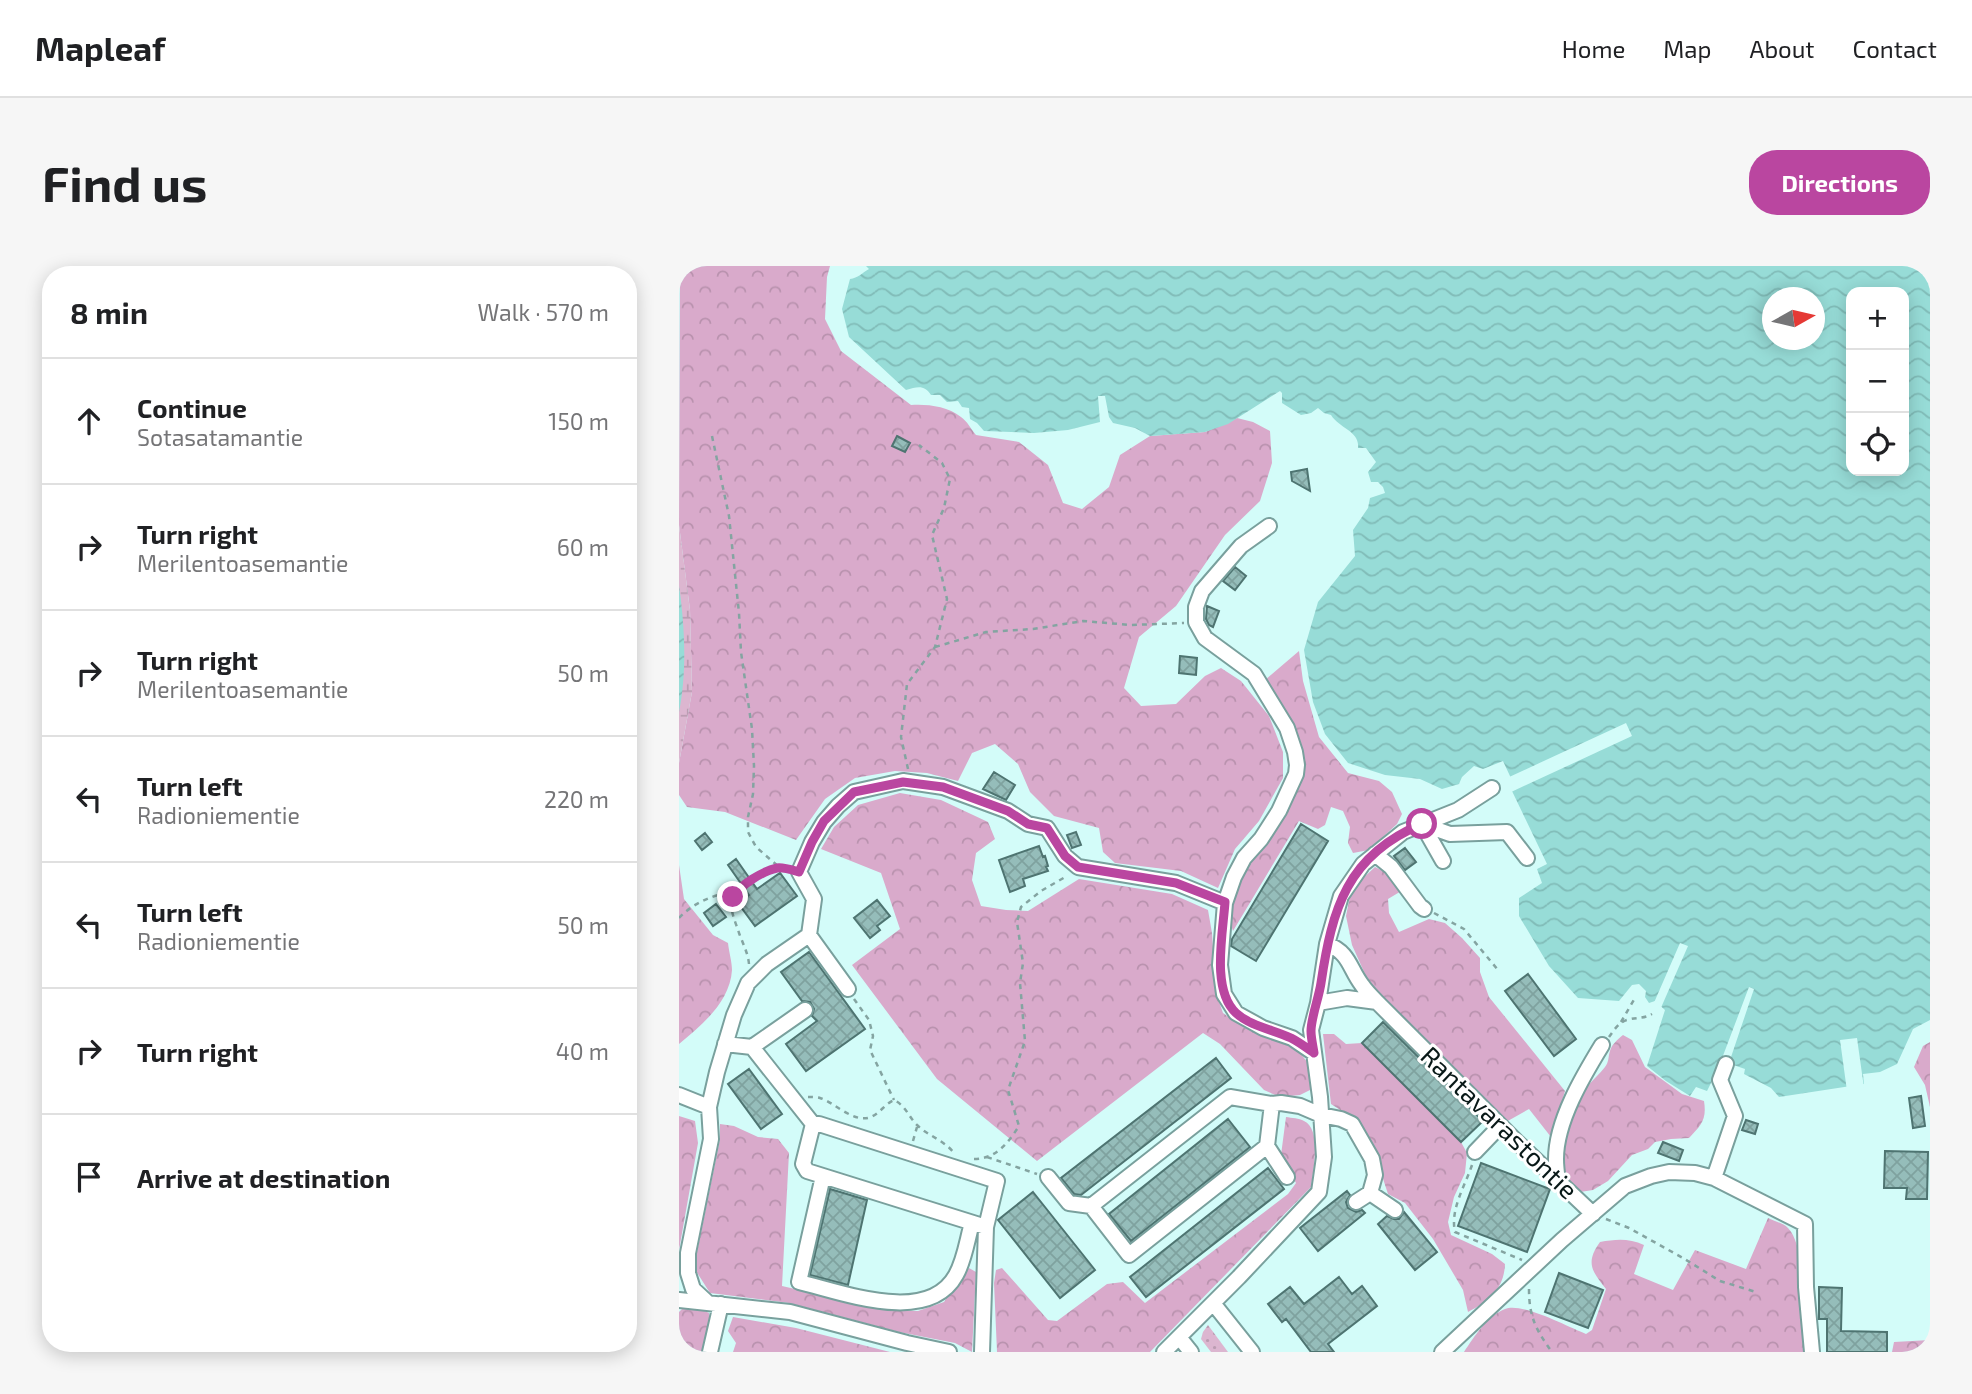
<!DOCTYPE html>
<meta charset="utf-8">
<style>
:root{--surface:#fff;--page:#f6f6f6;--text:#202124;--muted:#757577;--line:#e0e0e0;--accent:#ba46a0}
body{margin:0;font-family:"Exo 2",sans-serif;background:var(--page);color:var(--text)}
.controls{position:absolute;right:21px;top:21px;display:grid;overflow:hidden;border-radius:14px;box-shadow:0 4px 18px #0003}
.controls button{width:63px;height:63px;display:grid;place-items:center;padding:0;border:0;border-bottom:2px solid var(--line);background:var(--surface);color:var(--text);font:35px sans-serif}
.compass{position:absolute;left:1083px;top:21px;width:63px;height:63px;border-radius:50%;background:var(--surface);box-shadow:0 4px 18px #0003;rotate:82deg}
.stop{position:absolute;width:21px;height:21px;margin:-16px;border:5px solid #ba46a0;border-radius:50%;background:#fff}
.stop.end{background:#ba46a0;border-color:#fff;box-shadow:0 2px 7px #0008}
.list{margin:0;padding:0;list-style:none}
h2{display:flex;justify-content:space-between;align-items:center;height:91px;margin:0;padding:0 28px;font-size:30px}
h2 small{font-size:23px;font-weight:400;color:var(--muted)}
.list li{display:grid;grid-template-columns:46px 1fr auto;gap:21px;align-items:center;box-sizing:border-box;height:126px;padding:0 28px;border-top:2px solid var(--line)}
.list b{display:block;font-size:26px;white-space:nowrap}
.list p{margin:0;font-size:23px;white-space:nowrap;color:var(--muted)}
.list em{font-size:23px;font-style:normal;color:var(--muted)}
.icon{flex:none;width:38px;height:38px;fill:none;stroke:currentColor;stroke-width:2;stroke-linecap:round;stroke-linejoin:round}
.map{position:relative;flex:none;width:1251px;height:1086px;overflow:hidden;border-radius:28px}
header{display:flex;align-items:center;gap:42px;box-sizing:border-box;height:98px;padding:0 35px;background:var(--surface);border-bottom:2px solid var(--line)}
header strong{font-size:33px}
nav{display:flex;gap:38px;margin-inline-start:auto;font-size:24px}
.intro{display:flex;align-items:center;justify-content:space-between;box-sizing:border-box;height:168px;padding:0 42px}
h1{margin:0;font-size:49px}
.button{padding:18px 32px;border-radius:28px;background:var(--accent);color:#fff;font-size:24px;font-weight:700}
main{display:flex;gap:42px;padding:0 42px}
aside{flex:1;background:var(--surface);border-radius:28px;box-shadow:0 4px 18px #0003}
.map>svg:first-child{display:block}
.green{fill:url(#green-dots)}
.forest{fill:url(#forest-crowns)}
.wetland{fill:url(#wetland-marsh)}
.water{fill:url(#water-waves);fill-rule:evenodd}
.pier{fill:#d3fcf9}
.building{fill:url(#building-cross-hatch);stroke:#4e7471;stroke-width:2}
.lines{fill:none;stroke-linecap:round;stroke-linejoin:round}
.minor-casing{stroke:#79a09d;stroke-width:18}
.path{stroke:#84a4a1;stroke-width:2.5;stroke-dasharray:5 5;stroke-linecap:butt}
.minor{stroke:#fff;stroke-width:14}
.route{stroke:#ba46a0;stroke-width:9}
.labels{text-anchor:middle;stroke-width:6;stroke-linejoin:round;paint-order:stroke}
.street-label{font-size:26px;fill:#081817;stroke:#fff}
</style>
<header>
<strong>Mapleaf</strong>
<nav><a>Home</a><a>Map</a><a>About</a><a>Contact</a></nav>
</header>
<div class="intro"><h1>Find us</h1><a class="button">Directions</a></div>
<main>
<aside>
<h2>8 min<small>Walk · 570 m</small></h2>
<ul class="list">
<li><svg class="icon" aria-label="ahead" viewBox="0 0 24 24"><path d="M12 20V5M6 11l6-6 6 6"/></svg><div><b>Continue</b><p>Sotasatamantie</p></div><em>150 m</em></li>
<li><svg class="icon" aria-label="right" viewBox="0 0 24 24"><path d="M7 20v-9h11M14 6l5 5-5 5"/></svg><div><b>Turn right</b><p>Merilentoasemantie</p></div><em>60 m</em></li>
<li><svg class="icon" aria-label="right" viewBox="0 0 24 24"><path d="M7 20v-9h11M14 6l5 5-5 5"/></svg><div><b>Turn right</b><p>Merilentoasemantie</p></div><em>50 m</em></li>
<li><svg class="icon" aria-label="left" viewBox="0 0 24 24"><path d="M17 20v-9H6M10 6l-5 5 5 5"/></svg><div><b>Turn left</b><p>Radioniementie</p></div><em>220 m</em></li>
<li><svg class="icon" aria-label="left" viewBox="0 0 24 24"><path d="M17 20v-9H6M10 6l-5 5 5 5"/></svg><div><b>Turn left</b><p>Radioniementie</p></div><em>50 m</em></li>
<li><svg class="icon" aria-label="right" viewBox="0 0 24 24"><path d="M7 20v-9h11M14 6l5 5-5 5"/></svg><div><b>Turn right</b></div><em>40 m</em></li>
<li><svg class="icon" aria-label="arrive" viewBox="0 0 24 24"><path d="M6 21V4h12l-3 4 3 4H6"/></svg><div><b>Arrive at destination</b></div></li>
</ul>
</aside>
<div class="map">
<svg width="1251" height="1086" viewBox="0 0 1251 1086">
<defs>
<pattern id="green-dots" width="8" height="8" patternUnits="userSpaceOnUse" patternTransform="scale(1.75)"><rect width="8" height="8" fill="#dcb6d0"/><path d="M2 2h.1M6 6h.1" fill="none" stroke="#bb9cb2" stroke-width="1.8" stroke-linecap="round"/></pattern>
<pattern id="forest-crowns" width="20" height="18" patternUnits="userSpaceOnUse" patternTransform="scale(1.75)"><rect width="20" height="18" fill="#d9aacb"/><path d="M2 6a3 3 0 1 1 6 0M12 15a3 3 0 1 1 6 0" fill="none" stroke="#b992ae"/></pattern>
<pattern id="wetland-marsh" width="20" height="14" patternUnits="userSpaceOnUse" patternTransform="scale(1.75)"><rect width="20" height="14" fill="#dcb6d0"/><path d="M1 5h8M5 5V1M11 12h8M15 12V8" fill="none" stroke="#bb9cb2"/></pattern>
<pattern id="water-waves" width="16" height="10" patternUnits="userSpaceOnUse" patternTransform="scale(1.75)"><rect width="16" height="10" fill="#97dcd7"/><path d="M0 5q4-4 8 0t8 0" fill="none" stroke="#81bcb8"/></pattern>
<pattern id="building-cross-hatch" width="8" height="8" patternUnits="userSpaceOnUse" patternTransform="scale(1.75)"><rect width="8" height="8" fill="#95bdba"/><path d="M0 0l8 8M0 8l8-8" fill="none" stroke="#7fa29f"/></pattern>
</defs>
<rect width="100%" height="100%" fill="#d3fcf9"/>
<path class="green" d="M529 1059 549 1086H532L522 1073 524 1066Z"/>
<path class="forest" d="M1 0H151L148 11 146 53 162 85 232 139C248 138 268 140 282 151 288 155 292 163 297 169L340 176 369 199 384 237 403 243 430 221 441 189 471 170 526 166 558 152 574 156 591 165 593 197 581 235 546 269 497 340 460 371 445 422 462 440 497 438 526 410 542 402 562 415 590 450 604 486V512L580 555 556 583 539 622 502 605 436 597 424 586 420 562 375 550 351 526 339 498 316 478 293 487 279 515 248 507 216 505 176 512 146 533 117 574 46 546 8 541 0 529V497L13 426 11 344 0 259Z
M620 385 624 415 640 471 669 507 700 515 713 526 723 548 718 558 690 584 674 587 669 577 671 561 664 545 652 541 646 559 639 563 620 555 554 665C539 624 587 568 608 535 615 524 624 511 625 496 625 492 622 485 620 481 614 456 601 435 586 414Z
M221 527 262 534 309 556 316 573 297 587 293 614 302 640 327 644 349 645 400 613 493 628 529 644 533 667 537 727 544 747 566 762 588 770 618 783 629 797 633 809V823L621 829 601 831 585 824 541 778 524 767 358 895 258 813 173 699 221 663 202 607 142 583 155 561 179 539Z
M0 599 5 633 34 669 49 677C50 686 53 696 53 704 51 736 23 759 0 778Z
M696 601 712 609 724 624 709 633 710 647 720 666 750 653 766 657 783 672 801 692V706L810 731 886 825 872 871 850 843 827 856 713 743 690 717 673 679 667 650 671 630 682 614Z
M644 768H655L667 778 683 777 782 876 788 887 786 907 775 931 769 956 772 969 813 988 826 998C825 1023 810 1035 789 1046L784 1024 754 973 726 937 709 928 693 879 681 857 652 838Z
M944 769 953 774 966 801 1003 828 1025 835C1028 854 1022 859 1010 872L992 873 976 876 969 883 953 889 929 915 914 924 901 926C897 923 891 919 888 915 875 893 895 841 908 821 913 814 921 808 926 801 930 796 929 791 931 785 933 778 939 773 944 769Z
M1251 776V841L1246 819 1235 801 1244 780Z
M0 850 16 855 19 877 0 984Z
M607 851C613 852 620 852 625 855 643 863 634 905 632 921L471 1086H318L315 1017 317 1004 323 1002 369 1054 378 1055 428 1018 444 1016 466 1037 609 928 617 917 602 889Z
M41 858 55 860 79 871 99 873 110 887 103 1020 207 1044 239 1045 265 1036 290 1002 297 1006 293 1086 276 1077 220 1066 110 1037 31 1027 17 1005 18 986 41 873Z
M1089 952C1095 955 1104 957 1109 962 1128 981 1125 1058 1127 1086H785C795 1071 808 1050 826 1043 843 1036 889 1061 907 1068L913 1064 927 1023C913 1005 906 997 921 976 937 973 950 972 965 979L955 1008 994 1024 1016 984 1067 1003Z
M4 1042H19L30 1047 31 1057 23 1086H0V1046Z
M54 1051 117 1062 211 1086H54L57 1077 49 1065Z
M1251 1074V1086H1213L1215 1076Z"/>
<path class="wetland" d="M0 259 11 344 13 426 0 497Z"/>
<path class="water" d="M187 0H1251V754L1234 763 1218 798 1201 806 1184 808 1185 818 1100 831 1092 822 1065 808 1066 803 1043 795 1028 825 1017 821 1011 830 987 815 968 800 986 744 976 735 970 737 966 731 967 725 960 718 953 719 940 735 899 732 870 700 840 650V632L863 617 858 603 868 598 833 525 837 523 824 495 804 503 795 500 783 511 780 518 763 523 741 513 706 509 669 497 646 468 634 436 625 384 639 336 676 290 674 264 689 242 691 232 706 227 704 221 699 216H692L689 206 697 196 687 182H679C681 165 661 163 652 149L645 147 639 142 632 147 622 149 603 137V127L601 125 549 158 526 166 471 170 456 162 434 157 430 151 426 130H419L421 156 389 164 355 167 305 165 298 157 291 153 290 142 283 141 279 135 268 136 261 129H252C245 118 238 121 227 124L170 71 163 43 171 13C179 12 183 7 190 3ZM1172 26H1225V205H1172ZM1094 32H1136V74H1094Z
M0 320C6 360 8 407 0 446Z"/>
<path class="pier" d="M947 457 953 470 830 527 833 522 828 512Z
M1001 677 1009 680 981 744 974 739Z
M1070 721 1075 723 1050 797 1042 795Z
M1178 772 1185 822 1168 825 1161 774Z"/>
<path class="building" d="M218 170 231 177 226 186 213 180Z
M628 203 631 225 613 215 612 206Z
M556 301 567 310 556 324 544 315Z
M528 340 540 345 534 361 530 359 527 353Z
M501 390 518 392 517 409 500 407Z
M315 506 336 519 327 534 304 523Z
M622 558 649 575 577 695 552 680 553 673Z
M397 566 402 579 393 582 388 569Z
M26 567 33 576 23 584 16 575Z
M360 580 364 591 366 590 369 600 367 601 369 605 344 613 346 620 331 626 320 594Z
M726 582 737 596 726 604 715 590Z
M57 593 78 623 101 607 118 630 76 660 59 637 70 629 49 599Z
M198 634 211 650 198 660 201 664 191 672 175 652Z
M37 638 47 651 34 660 25 647Z
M130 686 186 763 127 805 107 778 138 755 133 750 135 743 131 736 123 735 102 706Z
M849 708 897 773 875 790 826 725Z
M704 756 804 855 782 876 683 777Z
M537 792 552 812 402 929 395 928 382 912Z
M70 803 103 848 82 863 49 818Z
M1242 830 1246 860 1234 862 1230 832Z
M549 853 571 881 452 975 430 948Z
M1067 854 1079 858 1076 868 1063 864Z
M984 876 1004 884 1000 895 979 887Z
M1206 885 1249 886 1248 933H1227L1228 922H1205Z
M802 897 871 923 848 986 779 960Z
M589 902 605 923 467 1031 451 1011Z
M151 923 188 934 169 1019 131 1009Z
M668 925 671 929 667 936 669 942 677 946 683 944 686 947 639 985 621 962Z
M354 926 416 1004 381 1032 319 954Z
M725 946 758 986 736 1004 699 958 708 950 715 953H720Z
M880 1007 924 1024 909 1062 866 1046Z
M660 1011 673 1028 683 1020 698 1040 649 1078 655 1086H632L607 1053 603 1056 589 1038 611 1021 625 1038Z
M1140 1021 1163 1022 1162 1065 1208 1066V1086H1148V1053H1140Z"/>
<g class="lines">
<defs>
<path id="minor" d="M590 260 562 280 523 325 517 341V356L526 372 575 408 608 462 616 486 618 499 617 508 600 545 582 573 565 592 555 611 546 637 541 699 545 728 557 747 584 762 613 772 635 787
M743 558 771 568 828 566 848 592
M743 558 764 595
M696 588 712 601 741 640 745 643
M130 669 169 723
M648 678C671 687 670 702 683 719 687 725 693 731 698 736L839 877 914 948
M639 737 668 732 698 736
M46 778 73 781 134 858
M73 781 126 744
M0 829 30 841
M593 838 588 880 450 989 412 940 551 831 593 838 602 837 621 840 642 849 662 853 673 858 693 893 696 909 691 927 677 936
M588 880 608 911
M796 886 821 860
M144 910 120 1016C163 1026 249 1060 277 1009 286 993 288 974 293 957
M369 911 390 937 412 940
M1035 912 1056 850 1041 814 1047 798
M879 915C878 908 877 900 877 893 877 855 904 810 923 779
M691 927 716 944
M0 1034 111 1046 228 1077 270 1086
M28 1036 14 1023 9 1007V987L32 873 30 841 38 806 55 749 69 717 88 698 130 669 135 633 120 606 133 576 145 556 159 540 175 526 224 515 264 521 329 545 349 558 368 562 386 590 399 601 497 617 546 637
M534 1037 573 1086
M500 1071 512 1086
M31 1086 42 1038
M303 1086 307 961 318 915 140 858H134L124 898 128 905 307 961
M485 1086 560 1011 640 926 645 891 641 831 632 764 639 737 648 678 662 630 684 598 724 566 779 544 813 522
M763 1086 883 974 946 920 972 910 990 906 1016 907 1035 912 1126 958 1127 1021 1133 1086"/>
</defs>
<use href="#minor" class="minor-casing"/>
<path class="path" d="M33 170 50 250 60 347 62 386 73 463 75 500 74 528 69 551V566L77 581 100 601 107 603
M256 381 307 366 354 363 404 355 452 359 505 357
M229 503 222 471 228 418 256 381 268 333 253 269 265 242 271 213 263 197 240 179
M755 647 785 663 819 704
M0 652C16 635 36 629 58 624
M70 698C69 687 64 678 60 667 57 657 51 646 53 635 55 620 87 607 100 601
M175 733 190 754 194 770 191 784 215 834
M942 756 956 732
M930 771C935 764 940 756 948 754 958 751 964 753 973 748
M129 831C130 831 140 831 141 832 155 836 175 858 192 851 201 847 206 838 215 834 227 840 229 850 238 859 249 870 265 874 275 887
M234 875 238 861
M308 891 358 908
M295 893C317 893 329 877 340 860L329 824 346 775 341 717 344 697 338 656 342 641 362 625 388 610
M793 899C786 920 771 943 776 966L843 994
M927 953 950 962 1004 992 1041 1015 1077 1026
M850 1023C850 1051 857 1064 873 1086"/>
<use href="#minor" class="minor"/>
</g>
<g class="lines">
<path class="route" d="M54 631C61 619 84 605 98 602 104 601 113 604 120 606L133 576 145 555 175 526 224 516 264 521 329 545 349 558 368 562 386 590 399 601 497 617 546 636C544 667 532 724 557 747 571 760 595 764 612 772 620 776 628 782 635 787 634 780 632 772 632 765 632 752 640 731 642 717 653 643 668 589 743 558"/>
</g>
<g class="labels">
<g class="street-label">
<text transform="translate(820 857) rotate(44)" y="9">Rantavarastontie</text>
</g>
</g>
</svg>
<div class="controls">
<button>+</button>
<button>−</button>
<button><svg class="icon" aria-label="locate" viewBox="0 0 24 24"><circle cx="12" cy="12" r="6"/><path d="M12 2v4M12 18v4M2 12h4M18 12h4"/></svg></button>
</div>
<svg class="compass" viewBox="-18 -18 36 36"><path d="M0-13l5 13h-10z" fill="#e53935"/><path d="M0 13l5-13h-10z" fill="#757577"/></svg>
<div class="stop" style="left:743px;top:558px"></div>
<div class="stop end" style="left:54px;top:631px"></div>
</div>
</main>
